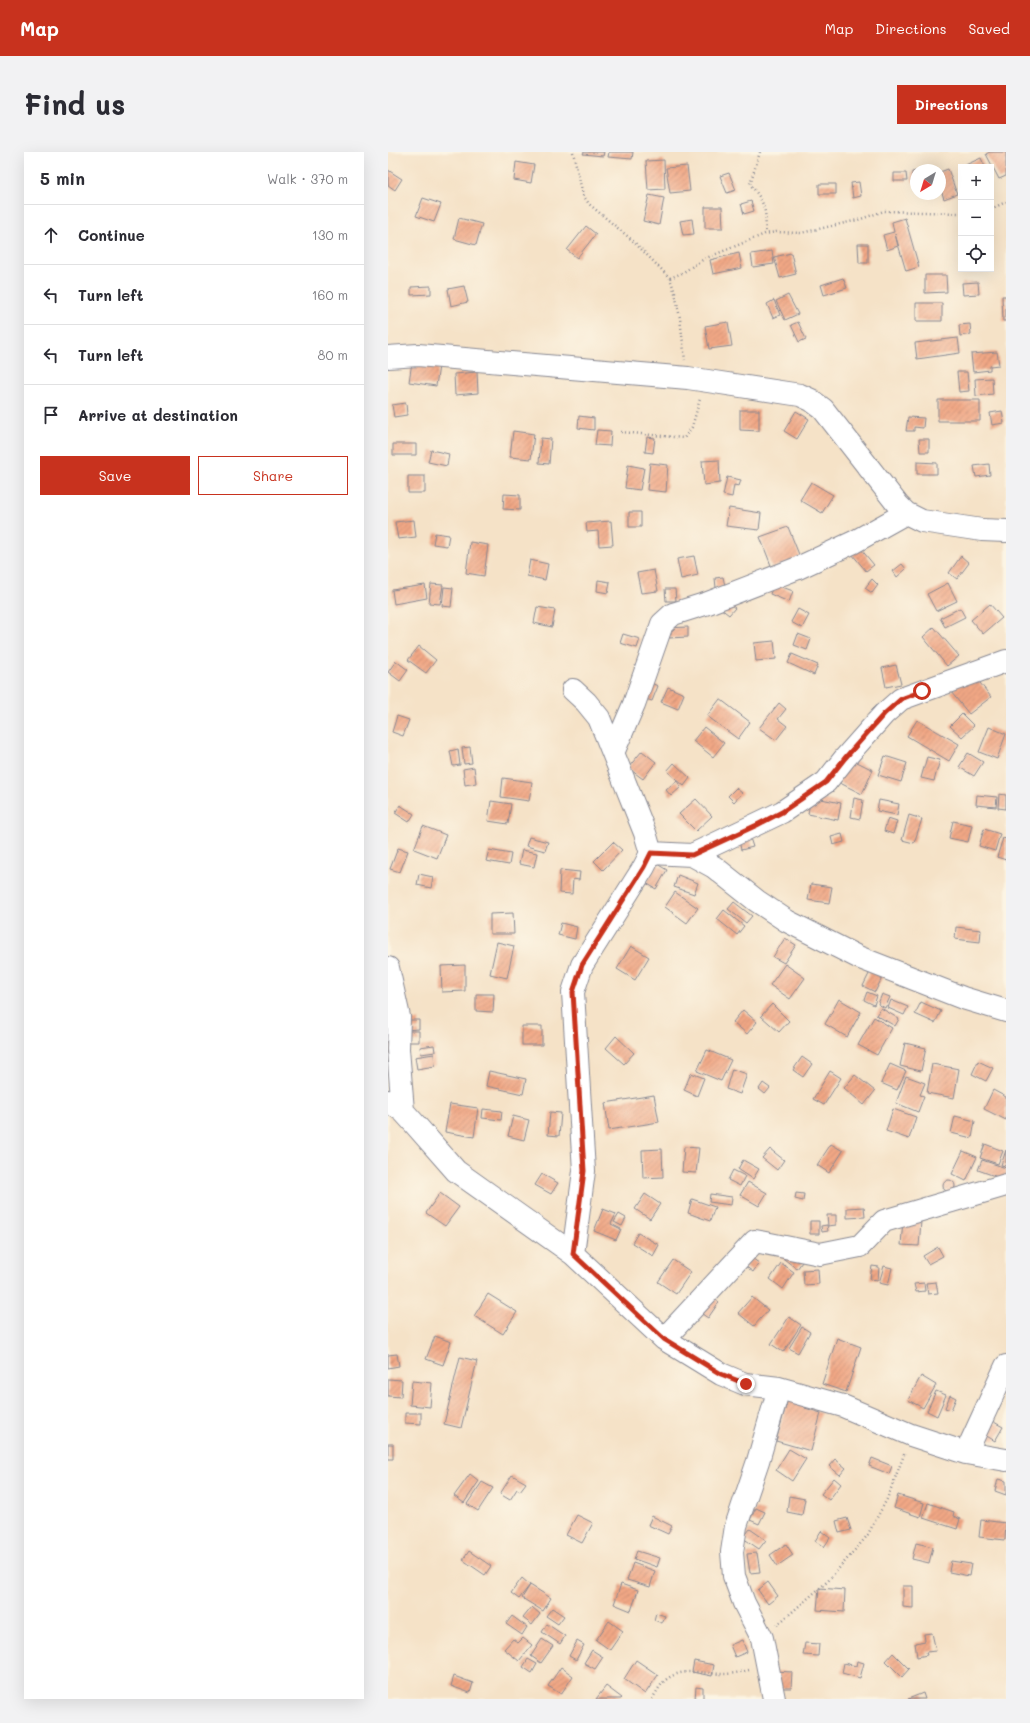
<!DOCTYPE html>
<meta charset="utf-8">
<style>
:root{--surface:#fff;--page:#f2f2f3;--text:#2b2b33;--muted:#7c7c81;--line:#e1e1e2;--accent:#c8321e}
body{margin:0;font-family:Mali,sans-serif;background:var(--page);color:var(--text)}
.controls{position:absolute;right:12px;top:12px;display:grid;overflow:hidden;border-radius:0px;box-shadow:0 4px 16px #0002}
.controls button{width:36px;height:36px;display:grid;place-items:center;padding:0;border:0;border-bottom:1px solid var(--line);background:var(--surface);color:var(--text);font:20px sans-serif}
.compass{position:absolute;left:522px;top:12px;width:36px;height:36px;border-radius:50%;background:var(--surface);box-shadow:0 4px 16px #0002;rotate:218deg}
.stop{position:absolute;width:12px;height:12px;margin:-9px;border:3px solid #c8321e;border-radius:50%;background:#fff}
.stop.end{background:#c8321e;border-color:#fff;box-shadow:0 1px 4px #0008}
.list{margin:0;padding:0;list-style:none}
h2{display:flex;justify-content:space-between;align-items:center;height:52px;margin:0;padding:0 16px;font-size:17px}
h2 small{font-size:13px;font-weight:400;color:var(--muted)}
.list li{display:grid;grid-template-columns:26px 1fr auto;gap:12px;align-items:center;box-sizing:border-box;height:60px;padding:0 16px;border-top:1px solid var(--line)}
.list b{display:block;font-size:15px;white-space:nowrap}
.list em{font-size:13px;font-style:normal;color:var(--muted)}
.actions{display:flex;gap:8px;padding:12px 16px}
.actions a{flex:1;padding:9px 0;border:1px solid var(--accent);border-radius:0px;text-align:center;font-size:14px;color:var(--accent)}
.actions .main{background:var(--accent);color:#fff}
.icon{flex:none;width:22px;height:22px;fill:none;stroke:currentColor;stroke-width:2;stroke-linecap:round;stroke-linejoin:round}
.map{position:relative;flex:none;width:618px;height:1547px;overflow:hidden;border-radius:0px}
header{display:flex;align-items:center;gap:24px;box-sizing:border-box;height:56px;padding:0 20px;background:var(--accent);color:#fff}
header strong{font-size:19px}
nav{display:flex;gap:22px;margin-inline-start:auto;font-size:14px}
.intro{display:flex;align-items:center;justify-content:space-between;box-sizing:border-box;height:96px;padding:0 24px}
h1{margin:0;font-size:28px}
.button{padding:10px 18px;border-radius:0px;background:var(--accent);color:#fff;font-size:14px;font-weight:700}
main{display:flex;gap:24px;padding:0 24px}
aside{flex:1;background:var(--surface);border-radius:0px;box-shadow:0 4px 16px #0002}
.map>svg:first-child{display:block}
.building{fill:url(#building-hatch)}
.lines{fill:none;stroke-linecap:round;stroke-linejoin:round}
.minor-casing{stroke:#888892;stroke-width:24}
.path{stroke:#888892;stroke-width:2.5;stroke-dasharray:1 3;stroke-linecap:butt}
.minor{stroke:#fff;stroke-width:22}
.route{stroke:#c8321e;stroke-width:5}
</style>
<header>
<strong>Map</strong>
<nav><a>Map</a><a>Directions</a><a>Saved</a></nav>
</header>
<div class="intro"><h1>Find us</h1><a class="button">Directions</a></div>
<main>
<aside>
<h2>5 min<small>Walk · 370 m</small></h2>
<ul class="list">
<li><svg class="icon" aria-label="ahead" viewBox="0 0 24 24"><path d="M12 20V5M6 11l6-6 6 6"/></svg><div><b>Continue</b></div><em>130 m</em></li>
<li><svg class="icon" aria-label="left" viewBox="0 0 24 24"><path d="M17 20v-9H6M10 6l-5 5 5 5"/></svg><div><b>Turn left</b></div><em>160 m</em></li>
<li><svg class="icon" aria-label="left" viewBox="0 0 24 24"><path d="M17 20v-9H6M10 6l-5 5 5 5"/></svg><div><b>Turn left</b></div><em>80 m</em></li>
<li><svg class="icon" aria-label="arrive" viewBox="0 0 24 24"><path d="M6 21V4h12l-3 4 3 4H6"/></svg><div><b>Arrive at destination</b></div></li>
</ul>
<div class="actions"><a class="main">Save</a><a>Share</a></div>
</aside>
<div class="map">
<svg width="618" height="1547" viewBox="0 0 618 1547">
<defs>
<pattern id="building-hatch" width="6" height="6" patternUnits="userSpaceOnUse"><rect width="6" height="6" fill="#f1a785"/><path d="M-1 1l2-2M0 6l6-6M5 7l2-2" fill="none" stroke="#c28870"/></pattern>
</defs>
<rect width="100%" height="100%" fill="#fcf5e5"/>
<filter id="ink" filterUnits="userSpaceOnUse"><feTurbulence type="fractalNoise" baseFrequency=".025" numOctaves="2"/><feDisplacementMap in="SourceGraphic" scale="8" xChannelSelector="R" yChannelSelector="G"/><feConvolveMatrix kernelMatrix="1 2 1 2 8 2 1 2 1" color-interpolation-filters="sRGB"/></filter>
<filter id="wash" filterUnits="userSpaceOnUse"><feTurbulence type="fractalNoise" baseFrequency=".012" numOctaves="4" result="noise"/><feDisplacementMap in="SourceGraphic" scale="16" xChannelSelector="R" yChannelSelector="G"/><feGaussianBlur stdDeviation="0.9" result="paint"/><feColorMatrix in="noise" values="0 0 0 0 0 0 0 0 0 0 0 0 0 0 0 0 0 1.4 0 .05"/><feComposite in="paint" operator="in"/></filter>
<g filter="url(#wash)">
<rect width="100%" height="100%" fill="#f5e2c7"/>
<g id="blocks">
<path class="building" d="M196 0H216L215 4 195 2Z
M221 0H245L244 7 220 5Z
M602 0H618V24L611 27 598 2Z
M593 6 597 15H573Z
M276 8 277 37 260 38 258 9Z
M128 10 146 13 143 31 126 28Z
M299 14 302 39 282 41 278 16Z
M560 17 569 42 556 47 552 35V20Z
M0 18 14 27 7 38 0 33Z
M528 19V30H524V20Z
M341 21 348 38 339 41 332 24Z
M506 21H518L519 29H506Z
M471 30 473 44 465 46 463 31Z
M431 32H448V42H431Z
M261 43 276 46 271 73 255 69Z
M35 46 53 52 46 70 28 64Z
M363 49 366 59 356 62 353 52Z
M317 55H334L335 76H317Z
M71 66 94 72 88 93 66 87Z
M517 66 531 115 518 119 507 82 510 94 499 98 495 83 506 80 504 70Z
M304 67 306 82 295 83 292 69Z
M198 74 208 82 189 106 179 98Z
M470 92H480V111H471Z
M384 99 386 112 365 115 363 102Z
M351 101 354 116 325 122 322 108Z
M403 101 408 122 392 126 386 105Z
M537 123H558L559 140 537 141Z
M455 126 459 136 436 143 433 133Z
M590 130 591 142 575 143 574 131Z
M43 134V142L23 143V135Z
M76 134 80 150 63 154 60 137Z
M400 143 410 162 397 168 388 149Z
M614 144H618V169H615Z
M386 148 392 163 385 166 379 152Z
M528 151H554V169H528Z
M340 170 344 194 321 197 317 174Z
M410 170 418 187 411 190 403 173Z
M582 172 583 182 572 184 571 173Z
M570 186 572 201 529 207 527 191Z
M609 200 611 213 602 214V218L585 220 583 202Z
M24 210 51 214 48 234 21 230Z
M89 220 90 241 67 243 66 222Z
M569 220H579L581 239 571 240Z
M604 226 605 242 588 244 587 227Z
M550 248H592V269H550Z
M18 251 19 263 6 265 4 253Z
M352 258H371V279L352 278Z
M408 259 421 267 409 287 396 279Z
M614 259 616 271 604 273 602 261Z
M191 264 206 266V278L190 276Z
M520 265 536 266 535 276 526 275V279H518Z
M209 278 223 279 222 294 207 293Z
M125 279 146 282 143 307 122 305Z
M259 285 267 286 265 301 257 300Z
M153 286 163 287 161 312 151 311Z
M531 287H541V300H532Z
M5 292H28V303H5Z
M43 298 61 302 59 314 40 310Z
M331 308 332 331 316 333 314 309Z
M529 310 549 311V322H529Z
M262 311 280 313 278 340 259 338Z
M601 312 602 323 588 325 586 314Z
M240 313 256 316 252 338 237 336Z
M20 324H37V341H20Z
M339 325 353 328 351 334 346 333 344 345 335 343Z
M423 330 445 343 434 361 412 348Z
M116 342 132 343V358L115 357Z
M341 356 373 361 371 378 338 374Z
M241 360H253V375H241Z
M26 368 28 385 10 387 7 370Z
M223 369 225 393 211 394 210 379 199 380 198 371Z
M400 375 412 405 384 416 372 385Z
M47 381 61 383 59 394 45 392Z
M82 390 100 393 96 424 78 421Z
M472 396 486 413 478 419 464 402Z
M306 404 310 423 293 427 289 407Z
M573 404 581 411 569 427 561 421Z
M142 408 160 412 157 428 139 424Z
M514 412 518 417 509 425 505 419Z
M266 418 270 439 253 441 249 421Z
M335 425 337 434 328 436 327 426Z
M484 427 490 433 484 441 477 436Z
M210 428 222 430 220 441 209 439Z
M560 431 569 449 548 459 539 442Z
M43 432 55 433 52 452 41 451Z
M386 432 405 439 401 450 382 442Z
M37 433 39 446 6 452 4 438Z
M56 435 65 436 63 455 54 454Z
M277 437H287L288 449H278Z
M338 449 347 456 341 463 332 456Z
M602 452 614 466 595 482 583 468Z
M149 455 167 458 164 475 146 471Z
M572 456 577 465 557 475 552 466Z
M410 457 421 463 414 476 403 470Z
M300 475V485L281 486 280 476Z
M546 475 571 504 559 514 535 485Z
M235 482 252 487 249 496 232 491Z
M410 482 423 487 419 498 406 493Z
M386 489 388 507 368 509 366 491Z
M31 494 48 508 38 521 20 508Z
M404 502 430 513 426 523 400 511Z
M8 509 20 518 12 529 0 520Z
M508 513 513 532 498 535 494 516Z
M585 522 603 545 581 562 563 540Z
M260 530 270 534 264 549 254 546Z
M280 535 296 542 290 557 273 550Z
M332 547 362 570 350 587 319 564Z
M391 551 398 557 390 567 399 574 388 588 371 576Z
M574 562 586 574 574 585 562 574Z
M9 564 21 568 15 584 4 580Z
M529 568 571 592 561 609 519 584Z
M316 575 336 591 325 605 305 589Z
M601 575 618 582 609 607 591 600Z
M82 595 84 611 76 612 74 596Z
M70 597 72 613 65 614 62 599Z
M254 599 268 610 255 627 240 616Z
M580 601 595 610 586 624 571 615Z
M497 604 519 611 513 630 490 623Z
M539 605 552 608 546 629 533 626Z
M461 606 485 618 474 642 450 630Z
M286 611 302 626 296 634 279 619Z
M86 615 88 631 77 633 75 617Z
M115 626 144 630 141 649 113 645Z
M289 629 293 635 283 644 278 638Z
M348 636 354 641 346 650 340 644Z
M611 642 618 643V657L610 656Z
M589 643 609 645 608 655 588 653Z
M423 645 453 651 450 668 420 662Z
M466 646 475 648 472 667 463 665Z
M308 647 324 664 308 679 291 662Z
M491 648 511 652 509 663 489 659Z
M103 649 123 652 120 672 100 669Z
M12 653 26 662 21 670 7 661Z
M521 663 534 667 526 691 514 688Z
M500 666 509 669 505 682 496 679Z
M565 669 584 673 580 690 561 686Z
M35 674 58 683 49 706 26 697Z
M596 677 612 682 607 699 591 694Z
M454 682 456 690 445 693 443 685Z
M141 685 160 690 157 699 138 694Z
M362 686 365 695 353 698 351 688Z
M615 686 618 687V708L609 705Z
M225 690 234 698 215 718 206 709Z
M10 696 20 699 12 720 2 717Z
M101 698 123 702 121 713 98 709Z
M134 698 149 701 146 715 131 712Z
M269 712 279 718 268 737 258 731Z
M172 718 192 720 191 728 185 727 184 742 171 741Z
M31 722 45 725 43 736 29 733Z
M290 723 310 731 306 742 286 735Z
M423 732 444 735 441 751 420 748Z
M287 740 310 756 299 771 277 755Z
M346 750 364 764 358 771 340 757Z
M336 758 356 774 349 783 329 767Z
M125 761 126 782H102V762Z
M173 771 189 775 187 787 170 783Z
M568 775 593 778 592 790 567 787Z
M397 786 408 793 396 811 385 805Z
M109 790 126 794 119 826 102 822Z
M243 794 261 805 247 828 229 817Z
M397 812 417 826 402 847 382 833Z
M77 813V839L54 840 53 814Z
M483 818 495 824 487 840 475 834Z
M479 840 489 844 486 853 476 848Z
M88 842H106L105 860 88 859Z
M494 842 502 845 497 856 490 852Z
M451 847 473 860 459 885 437 872Z
M503 848 520 855 516 863 500 856Z
M533 850 553 859 547 871 527 862Z
M384 852 401 869 391 880 373 864Z
M493 856 511 867 507 874 488 863Z
M355 858 369 870 359 882 345 870Z
M486 865 504 876 489 903 470 893Z
M16 868H31V877L16 878Z
M134 874H154V893H134Z
M16 879H31V890H16Z
M228 884 246 901 236 912 218 896Z
M517 891 538 896 533 919 512 914Z
M46 893 47 900 33 902 32 895Z
M319 898 343 908 333 929 309 919Z
M46 902 47 914 29 917 27 905Z
M414 905 424 912 415 925 405 918Z
M590 909 605 916 598 929 584 922Z
M502 912 518 919 509 938 493 931Z
M544 912 571 917 566 946 539 941Z
M344 917 359 922 352 942 338 937Z
M101 919 138 927 135 942 98 934Z
M442 919 453 926 436 953 425 947Z
M303 921 316 926 309 944 296 938Z
M467 923 487 939 476 953 456 936Z
M518 924 537 931 532 943 536 944 530 960 508 951Z
M375 931 382 936 377 942 371 937Z
M605 938 618 945V968L596 957Z
M266 943 271 970 221 978 217 951Z
M62 952 90 956 86 985 57 980Z
M95 957 114 959 113 968 94 966Z
M505 957 528 965 521 987 498 979Z
M162 960 173 961 171 984 160 983Z
M125 964 141 968 136 988 120 984Z
M567 964 587 969 584 986 563 981Z
M443 992 455 999 441 1021 429 1013Z
M597 992 615 999 610 1012 592 1006Z
M296 995 311 996 308 1021 294 1020Z
M274 997 275 1025 255 1026 254 998Z
M382 997 396 1008 389 1018 374 1006Z
M618 998V1014L613 1013Z
M575 999 589 1005 578 1029 564 1022Z
M355 1008 371 1017 365 1027 350 1017Z
M594 1008 618 1016V1028L590 1018Z
M345 1018 357 1024 352 1034 340 1028Z
M154 1022 170 1031 163 1042 147 1033Z
M555 1034a6 6 0 1 1 12 0a6 6 0 1 1-12 0Z
M360 1030 379 1041 371 1054 352 1043Z
M52 1041 71 1055 57 1074 38 1061Z
M408 1041 416 1042 415 1049 407 1047Z
M257 1042 272 1052 262 1067 247 1057Z
M322 1042 344 1045 343 1053 321 1050Z
M304 1047 327 1055 322 1069 300 1061Z
M476 1055 477 1065 459 1066V1056Z
M215 1057 228 1062 223 1072 233 1077 228 1088 206 1079Z
M231 1062 238 1066 234 1074 226 1070Z
M439 1063H448V1073L440 1074Z
M515 1068 533 1069 531 1094 513 1093Z
M422 1069H431V1082H422Z
M439 1073 440 1079 434 1080 433 1074Z
M250 1081 271 1093 265 1104 244 1091Z
M550 1095 555 1104 540 1112 535 1104Z
M397 1098 414 1110 409 1117 392 1104Z
M362 1105 371 1111 365 1120 356 1113Z
M285 1108 303 1120 288 1142 270 1130Z
M393 1111 406 1120 395 1137 382 1127Z
M484 1114 491 1115 490 1128 482 1127Z
M496 1114 504 1116 500 1133 491 1131Z
M430 1117 431 1132 416 1133 415 1118Z
M548 1130 550 1141 540 1142 538 1131Z
M536 1131 537 1139 528 1140 526 1132Z
M100 1142 129 1160 115 1182 86 1164Z
M322 1144 331 1150 320 1166 311 1160Z
M364 1145 380 1158 366 1174 350 1161Z
M401 1165 413 1173 395 1200 383 1192Z
M414 1175 422 1180 410 1201 401 1196Z
M47 1184 63 1190 55 1213 38 1207Z
M449 1186 473 1195 458 1240 434 1232Z
M9 1202 11 1214 0 1216V1203Z
M72 1205 89 1209 73 1276 56 1272Z
M533 1224 548 1233 535 1256 520 1248Z
M0 1227 14 1228 13 1245 0 1244Z
M24 1229 44 1231 42 1255 22 1253Z
M548 1239 558 1243 549 1264 539 1259Z
M562 1243 568 1246 563 1258 557 1256Z
M400 1247 419 1252 417 1256 433 1261 423 1299 388 1289Z
M17 1261H33V1272L17 1271Z
M604 1269 615 1275 607 1289 597 1283Z
M0 1292H5V1307H0Z
M401 1297 418 1307 404 1329 388 1318Z
M484 1306 504 1314 501 1322 481 1314Z
M447 1307 458 1316 452 1323 441 1314Z
M82 1322 91 1329 76 1351 66 1344Z
M124 1323 138 1331 132 1339 129 1337 122 1348 112 1342Z
M446 1326 453 1332 441 1348 433 1342Z
M610 1327 618 1329V1343L607 1339Z
M94 1330 105 1336 90 1359 79 1352Z
M510 1343 536 1351 532 1365 506 1356Z
M401 1344 417 1347 414 1363 399 1360Z
M540 1351 566 1360 565 1364 572 1367 569 1377 535 1366Z
M368 1356 377 1360 371 1372 362 1368Z
M189 1363 205 1371 194 1391 178 1383Z
M264 1364 284 1374 280 1382 260 1373Z
M459 1366 463 1378 451 1381 448 1369Z
M593 1368 618 1371 617 1388 591 1385Z
M362 1377 378 1388 371 1397 355 1386Z
M433 1379 442 1386 436 1395 427 1389Z
M528 1391 545 1395 541 1411 524 1407Z
M398 1392 405 1403 389 1414 382 1403Z
M81 1399 103 1414 97 1423 75 1408Z
M249 1399 272 1406 269 1415 246 1407Z
M369 1401 372 1420 362 1421 359 1402Z
M563 1409 583 1412 581 1424 561 1420Z
M245 1411 267 1419 262 1435 239 1428Z
M134 1426 142 1433 131 1447 123 1441Z
M380 1430 390 1444 380 1452 370 1438Z
M233 1432 250 1438 243 1459 226 1452Z
M142 1433 163 1446 155 1459 134 1446Z
M515 1434H525V1456L515 1455Z
M431 1436 457 1438 456 1460 429 1458Z
M144 1455 152 1462 144 1473 135 1466Z
M164 1456 176 1464 170 1472 158 1464Z
M268 1461 277 1464 274 1471 266 1468Z
M124 1464 139 1475 134 1483 118 1472Z
M221 1469 235 1479 222 1498 208 1488Z
M159 1472 177 1484 172 1492 154 1480Z
M544 1481 548 1499 538 1500 539 1503 529 1505 527 1491 537 1489 536 1482Z
M135 1486 144 1493 131 1509 116 1497 125 1487 130 1491Z
M154 1487 165 1494 153 1511 143 1504Z
M354 1488 359 1500 347 1505 342 1493Z
M189 1489 196 1493 188 1508 181 1504Z
M417 1491 431 1492 430 1504 415 1503Z
M204 1498 215 1505 207 1517 196 1511Z
M505 1501 521 1517 514 1525 498 1509Z
M140 1507 149 1512 144 1521 135 1515Z
M248 1508 270 1523 257 1542 236 1527Z
M306 1509 326 1513 324 1524 304 1520Z
M469 1509 476 1511 472 1526 454 1521 456 1511 468 1514Z
M173 1515 185 1524 173 1542 160 1534Z
M385 1519 404 1520 403 1536H385Z
M66 1524 85 1531 82 1541 63 1534Z
M218 1534 234 1546 233 1547H208Z
M308 1535 315 1536V1547H307Z
M535 1541 537 1547H520Z"/>
</g>
</g>
<g filter="url(#ink)">
<use href="#blocks" fill-opacity="0" stroke="#888892" stroke-width="1"/>
<g class="lines">
<defs>
<path id="minor" d="M0 205 30 203 300 226 412 243 423 248 435 257 510 353 518 361 534 369 594 378 618 379
M185 538 198 550 211 566 257 681 263 701 256 715 194 813 185 840 196 1019 185 1102
M225 601 246 552 274 472 285 462 320 451 410 416 466 390 518 361
M263 701 304 703 326 715 369 749 399 769 470 805 575 846 618 859
M304 703 394 660 438 630 457 606 496 562 513 547 618 509
M0 816 11 865 10 897 15 959
M0 949 15 959 25 970 68 1019 185 1102 276 1187 333 1222 357 1232 391 1236 455 1254 523 1283 578 1301 618 1308
M276 1187 367 1089 432 1102 472 1094 496 1069 618 1033
M578 1301 618 1214
M386 1547 374 1486 356 1451 346 1424 344 1400 348 1374 370 1309 391 1236"/>
</defs>
<use href="#minor" class="minor-casing"/>
<path class="path" d="M185 0 195 43 201 52 244 88 282 126 287 141 292 166 297 208
M372 0 362 32C377 51 379 58 377 82
M603 57 618 50
M282 126 294 121 316 107 377 82 388 80 413 81 470 68 496 59 573 61
M233 280 296 286 304 275 312 247
M389 1473 440 1429 479 1384 499 1347 517 1300
M264 1547C269 1540 272 1532 279 1527 294 1515 319 1522 336 1522 344 1522 353 1520 361 1518"/>
<use href="#minor" class="minor"/>
</g>
</g>
<g class="lines" filter="url(#ink)">
<path class="route" d="M358 1232 333 1222 276 1187 185 1102 196 1019 185 840 194 813 256 715 263 701 304 703 369 673 394 660 438 630 457 606 496 562 513 547 534 539"/>
</g>
</svg>
<div class="controls">
<button>+</button>
<button>−</button>
<button><svg class="icon" aria-label="locate" viewBox="0 0 24 24"><circle cx="12" cy="12" r="6"/><path d="M12 2v4M12 18v4M2 12h4M18 12h4"/></svg></button>
</div>
<svg class="compass" viewBox="-18 -18 36 36"><path d="M0-13l5 13h-10z" fill="#e53935"/><path d="M0 13l5-13h-10z" fill="#7c7c81"/></svg>
<div class="stop" style="left:534px;top:539px"></div>
<div class="stop end" style="left:358px;top:1232px"></div>
</div>
</main>
